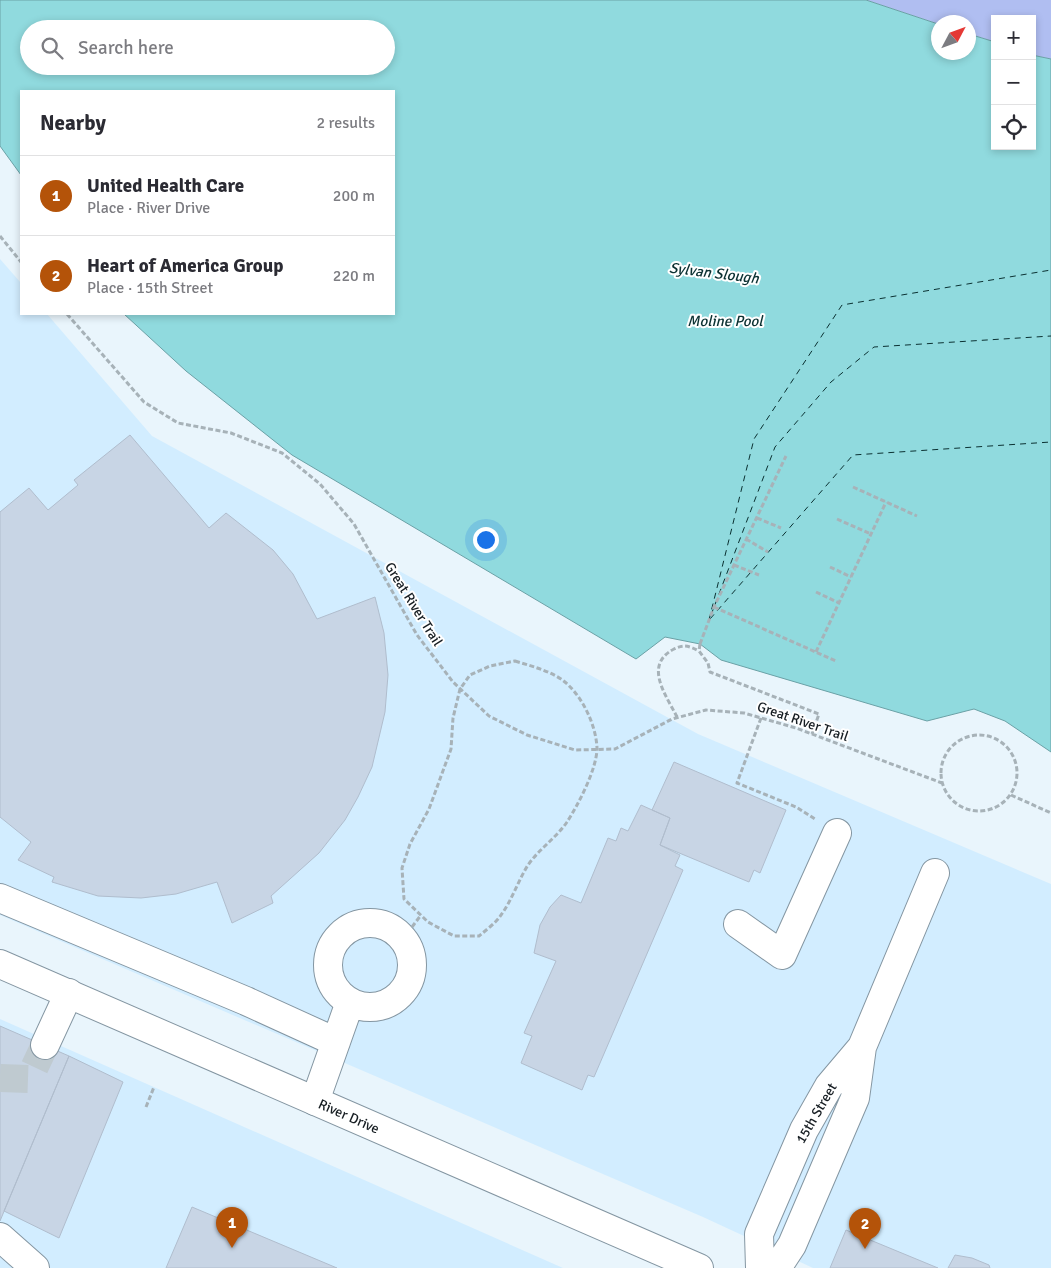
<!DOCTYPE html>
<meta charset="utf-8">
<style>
:root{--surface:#fff;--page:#f7f7f7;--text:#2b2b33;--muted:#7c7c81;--line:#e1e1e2;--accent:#b45309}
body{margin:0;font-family:Signika,sans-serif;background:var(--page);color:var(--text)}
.controls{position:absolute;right:15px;top:15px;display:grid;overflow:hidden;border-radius:0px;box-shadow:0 2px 8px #0003}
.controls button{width:45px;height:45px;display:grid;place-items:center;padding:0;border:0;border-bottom:1px solid var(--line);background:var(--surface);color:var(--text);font:25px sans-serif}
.compass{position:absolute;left:931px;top:15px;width:45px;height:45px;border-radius:50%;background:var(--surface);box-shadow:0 2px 8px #0003;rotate:49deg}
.you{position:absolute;left:485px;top:539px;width:18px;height:18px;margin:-12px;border:4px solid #fff;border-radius:50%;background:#1a73e8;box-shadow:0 0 0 8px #1a73e833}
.badge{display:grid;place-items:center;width:32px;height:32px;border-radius:50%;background:var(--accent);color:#fff;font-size:16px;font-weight:700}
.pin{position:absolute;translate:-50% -41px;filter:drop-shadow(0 1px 2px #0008)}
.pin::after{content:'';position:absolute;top:26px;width:18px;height:15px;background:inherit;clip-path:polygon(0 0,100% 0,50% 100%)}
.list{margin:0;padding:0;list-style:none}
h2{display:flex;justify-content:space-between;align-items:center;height:65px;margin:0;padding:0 20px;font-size:21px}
h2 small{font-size:16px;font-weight:400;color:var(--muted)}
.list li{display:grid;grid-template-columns:32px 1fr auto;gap:15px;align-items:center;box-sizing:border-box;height:80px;padding:0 20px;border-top:1px solid var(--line)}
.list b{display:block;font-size:19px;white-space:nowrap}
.list p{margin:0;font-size:16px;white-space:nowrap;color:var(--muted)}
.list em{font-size:16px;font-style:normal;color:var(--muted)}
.icon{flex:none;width:28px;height:28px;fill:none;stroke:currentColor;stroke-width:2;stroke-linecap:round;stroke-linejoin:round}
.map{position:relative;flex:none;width:1051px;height:1268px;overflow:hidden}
.search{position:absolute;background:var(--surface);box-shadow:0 2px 8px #0003;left:20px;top:20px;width:375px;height:55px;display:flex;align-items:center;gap:12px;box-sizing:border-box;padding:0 18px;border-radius:28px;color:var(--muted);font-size:19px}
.panel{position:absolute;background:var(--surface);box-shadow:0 2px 8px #0003;left:20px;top:90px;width:375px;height:225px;border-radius:0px}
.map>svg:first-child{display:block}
.built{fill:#d2edff}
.forest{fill:#b0bef1}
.water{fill:#90dade;stroke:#6ba1a6;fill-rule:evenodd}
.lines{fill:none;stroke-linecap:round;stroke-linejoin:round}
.ferry{stroke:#0b3132;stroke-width:1;stroke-dasharray:6 5;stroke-linecap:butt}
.building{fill:#c8d5e5;stroke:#b0bdcd}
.minor-tunnel{stroke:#bfcad0;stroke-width:28;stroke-dasharray:28 14;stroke-linecap:butt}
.minor-casing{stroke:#8496a2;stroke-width:30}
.major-casing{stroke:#8496a2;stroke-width:30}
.path{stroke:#a7b2b8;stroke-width:3;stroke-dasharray:5 2.5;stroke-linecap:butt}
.minor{stroke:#fff;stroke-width:28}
.major{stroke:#fff;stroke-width:28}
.labels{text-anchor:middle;stroke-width:4;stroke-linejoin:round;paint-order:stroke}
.street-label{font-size:14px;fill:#161d22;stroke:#fff}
.water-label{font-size:15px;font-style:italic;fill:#0b3132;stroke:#fff}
</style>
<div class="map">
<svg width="1051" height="1268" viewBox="0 0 1051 1268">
<rect width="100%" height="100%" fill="#e9f5fc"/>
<path class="built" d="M0 259 21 283V314H47L152 436 698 734 1051 884V1268H813L703 1217 0 915Z
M0 1019 563 1268H0Z"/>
<path class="forest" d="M866 0H1051V59L1032 55V19H995V42L969 34 968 22 938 24Z"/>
<path class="water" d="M0 0H866L938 24V52H968L969 34 995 42V146H1032V55L1051 59V752L1005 721 974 709 927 721 721 660 700 644 665 637 636 659 292 455 186 371 124 314H394V91H21V175L0 146ZM29 29H386V66H29Z"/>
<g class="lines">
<path class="ferry" d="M711 615 775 447 831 382 874 347 1051 336
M710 619 853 455 1051 442
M709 620 754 439 842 305 1051 270"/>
</g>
<path class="building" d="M130 435 209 528 226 513 273 550 293 574 317 619 375 597 384 633 388 675 385 712 372 767 358 797 345 820 319 853 271 896 273 903 232 923 217 882 176 894 141 898 98 896 52 882 54 877 18 860 31 842 0 817V512L29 488 48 510 78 485 74 480Z
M674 762 786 810 760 873 754 870 749 882 660 845 670 818 652 810Z
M641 805 670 818 660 845 680 855 675 866 683 870 594 1077 588 1075 582 1090 521 1063 532 1036 524 1033 556 961 534 953 540 925 550 907 561 895 581 903 608 838 616 841 621 828 628 831Z
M0 1026 69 1056 0 1221Z
M69 1056 123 1082 59 1238 4 1211Z
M192 1207 337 1268H166Z
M846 1230 938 1268H830Z
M955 1255 972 1258 989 1265 990 1268H948Z"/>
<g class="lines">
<path class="minor-tunnel" d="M0 1078 29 1079 45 1045"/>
<defs>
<path id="minor" d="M0 898 246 1001 336 1042
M328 965a42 42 0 1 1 84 0a42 42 0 1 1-84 0Z
M738 924 782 955 837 833
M45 1045 69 993
M315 1101 350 1002
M0 1237 35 1268
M760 1268 759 1234 804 1130 829 1086 862 1047
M777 1268 792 1245 855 1098 862 1047 935 873"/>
<path id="major" d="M0 964 699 1268"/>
</defs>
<use href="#minor" class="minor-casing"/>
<use href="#major" class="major-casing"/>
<path class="path" d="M0 236 21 262
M67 314 144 402 178 423 231 433 282 453 320 484 354 524 417 635 453 682 489 716 527 735 575 750 615 749 672 719 706 710 744 713 796 728 942 783
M853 487 917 516
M757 518 781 528
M837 519 871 534
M746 539 768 552
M734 565 759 575
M830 567 851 577
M816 592 839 603
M714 607 836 661
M700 644 714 607 786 456
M700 644 699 651 708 663 710 672 819 714 812 734
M816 652 886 502
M515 661C531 666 547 670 561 679 581 693 596 724 597 748 597 769 578 805 567 822 556 838 539 849 528 865 518 881 512 900 501 915 496 923 486 930 479 936H454L428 922 404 899 402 868 410 844 429 809 451 749 453 718 460 689 470 675 490 666Z
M677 717C666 695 643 665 674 649 684 644 689 646 699 651
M761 718 737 783 796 807 815 819
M941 773a38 38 0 1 1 76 0a38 38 0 1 1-76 0Z
M1011 795 1051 813
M403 939 421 915
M146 1107 154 1087"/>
<use href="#minor" class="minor"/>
<use href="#major" class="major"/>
</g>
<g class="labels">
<g class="street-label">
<text transform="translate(414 604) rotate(58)" y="5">Great River Trail</text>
<text transform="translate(803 721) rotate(19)" y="5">Great River Trail</text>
<text transform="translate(816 1113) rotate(-60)" y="5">15th Street</text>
<text transform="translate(349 1116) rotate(24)" y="5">River Drive</text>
</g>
<g class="water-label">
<text transform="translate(714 273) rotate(7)" y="5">Sylvan Slough</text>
<text x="725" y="326">Moline Pool</text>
</g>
</g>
</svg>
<div class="controls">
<button>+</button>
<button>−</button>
<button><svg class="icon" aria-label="locate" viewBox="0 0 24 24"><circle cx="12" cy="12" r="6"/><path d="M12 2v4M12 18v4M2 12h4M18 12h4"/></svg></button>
</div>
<svg class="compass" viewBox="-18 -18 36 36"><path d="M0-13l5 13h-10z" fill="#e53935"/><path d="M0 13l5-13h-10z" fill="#7c7c81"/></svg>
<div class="you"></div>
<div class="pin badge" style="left:232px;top:1248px">1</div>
<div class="pin badge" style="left:865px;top:1249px">2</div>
<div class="search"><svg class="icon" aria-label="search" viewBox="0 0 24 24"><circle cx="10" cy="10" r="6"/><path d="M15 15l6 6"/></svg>Search here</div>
<section class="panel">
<h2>Nearby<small>2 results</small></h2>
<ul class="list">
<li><span class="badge">1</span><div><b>United Health Care</b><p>Place · River Drive</p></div><em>200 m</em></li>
<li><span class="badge">2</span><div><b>Heart of America Group</b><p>Place · 15th Street</p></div><em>220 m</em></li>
</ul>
</section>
</div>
